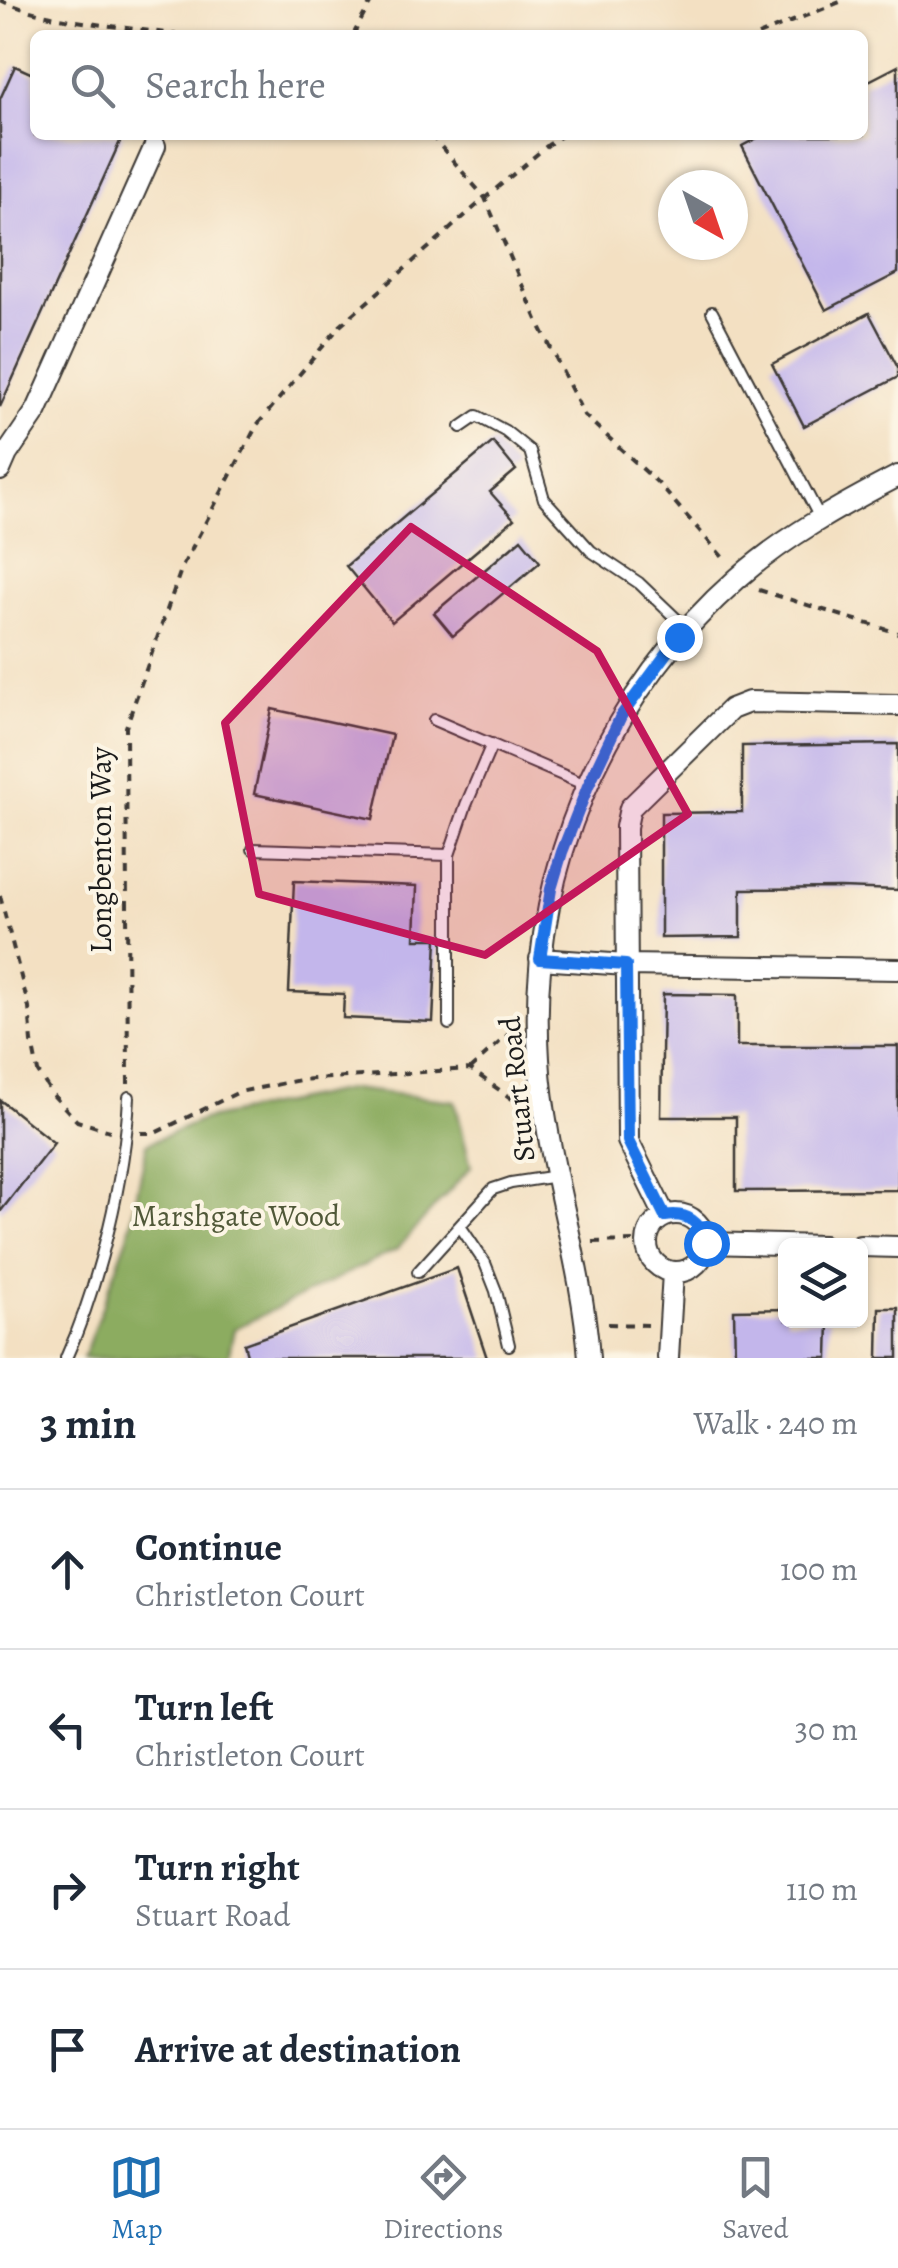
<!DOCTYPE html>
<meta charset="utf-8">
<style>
:root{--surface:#fff;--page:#f2f2f3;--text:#1f2937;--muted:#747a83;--line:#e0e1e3;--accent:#1f6fb2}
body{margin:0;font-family:Alegreya,serif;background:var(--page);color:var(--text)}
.controls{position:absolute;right:30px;bottom:30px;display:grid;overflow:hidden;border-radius:15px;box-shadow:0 2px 8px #0004}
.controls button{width:90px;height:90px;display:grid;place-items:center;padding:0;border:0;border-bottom:2px solid var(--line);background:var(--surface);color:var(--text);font:50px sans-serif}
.compass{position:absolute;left:658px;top:170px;width:90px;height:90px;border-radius:50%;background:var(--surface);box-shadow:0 2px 8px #0004;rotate:140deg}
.stop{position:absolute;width:30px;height:30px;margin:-22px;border:8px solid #1a73e8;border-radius:50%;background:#fff}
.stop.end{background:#1a73e8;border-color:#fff;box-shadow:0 2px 10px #0008}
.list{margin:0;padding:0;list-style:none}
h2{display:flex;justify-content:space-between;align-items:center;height:130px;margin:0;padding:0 40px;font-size:42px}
h2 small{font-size:32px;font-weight:400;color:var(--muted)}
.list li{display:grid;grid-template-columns:65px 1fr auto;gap:30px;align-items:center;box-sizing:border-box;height:160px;padding:0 40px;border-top:2px solid var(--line)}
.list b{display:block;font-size:38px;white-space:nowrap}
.list p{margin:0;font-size:32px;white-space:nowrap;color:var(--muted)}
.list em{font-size:32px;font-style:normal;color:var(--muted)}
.icon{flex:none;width:55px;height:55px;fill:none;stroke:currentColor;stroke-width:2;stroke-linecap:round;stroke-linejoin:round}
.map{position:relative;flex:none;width:898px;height:1358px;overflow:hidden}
.search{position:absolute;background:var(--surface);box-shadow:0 2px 8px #0004;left:30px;right:30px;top:30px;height:110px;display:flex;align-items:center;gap:25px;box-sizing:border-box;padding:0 35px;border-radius:15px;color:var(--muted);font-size:38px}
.sheet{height:770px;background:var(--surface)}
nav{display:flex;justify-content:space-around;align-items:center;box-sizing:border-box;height:140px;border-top:2px solid var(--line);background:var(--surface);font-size:28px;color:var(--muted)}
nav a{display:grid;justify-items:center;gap:5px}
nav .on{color:var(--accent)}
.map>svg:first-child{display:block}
.forest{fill:#8cac60;stroke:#54643e;stroke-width:2.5}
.building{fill:#c3b6eb}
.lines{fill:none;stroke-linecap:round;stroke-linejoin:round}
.service-casing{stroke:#3c3935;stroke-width:14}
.minor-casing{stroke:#3c3935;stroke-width:24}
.path{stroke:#3c3935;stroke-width:4;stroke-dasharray:8 8;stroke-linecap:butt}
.service{stroke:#fff;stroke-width:10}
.minor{stroke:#fff;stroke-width:20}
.route{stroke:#1a73e8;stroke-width:12}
.marked{fill:#c2185b;fill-opacity:0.2;stroke:#c2185b;stroke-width:8;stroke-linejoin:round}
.labels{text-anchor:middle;stroke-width:8;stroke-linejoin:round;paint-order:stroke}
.street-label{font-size:30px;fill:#1c1c1c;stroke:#fcf5e5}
.park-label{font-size:30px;fill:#505838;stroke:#fcf5e5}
</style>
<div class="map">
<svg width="898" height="1358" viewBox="0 0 898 1358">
<rect width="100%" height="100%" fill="#fcf5e5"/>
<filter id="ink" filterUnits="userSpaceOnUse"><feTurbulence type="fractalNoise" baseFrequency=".01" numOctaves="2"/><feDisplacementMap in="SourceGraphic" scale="20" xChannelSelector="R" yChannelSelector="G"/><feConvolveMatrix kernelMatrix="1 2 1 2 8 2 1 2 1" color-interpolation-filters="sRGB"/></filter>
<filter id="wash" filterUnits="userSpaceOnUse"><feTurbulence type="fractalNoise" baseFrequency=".0048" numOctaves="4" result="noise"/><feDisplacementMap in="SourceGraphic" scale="40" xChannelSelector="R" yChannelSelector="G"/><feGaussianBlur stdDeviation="2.25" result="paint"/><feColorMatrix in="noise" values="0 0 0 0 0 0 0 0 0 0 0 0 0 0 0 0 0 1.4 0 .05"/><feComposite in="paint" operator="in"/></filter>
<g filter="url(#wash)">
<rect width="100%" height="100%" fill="#f3e0c2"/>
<path class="forest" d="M351 1089 455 1101 471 1167 397 1249 234 1329 228 1358H83L128 1237 147 1144 202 1120Z"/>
<g id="blocks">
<path class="building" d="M15 66 35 75V135H123L0 407V99Z
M898 66V273L826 310 742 146 763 135H863V84Z
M869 313 898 368V377L804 426 772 364Z
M493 442 516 470 490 492 514 519 392 622 346 566Z
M521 539 540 562 453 636 434 613Z
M272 709 392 735 373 819 254 794Z
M898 744V890L840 888 741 889V937L661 938V813L742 812V746Z
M294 881 417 886 415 939H437L433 1022 343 1018 344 994 289 992Z
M663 994 737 995V1046H898V1190L736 1191V1117H661Z
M0 1100 54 1143 0 1212Z
M457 1268 487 1358H248L244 1344Z
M879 1308H898V1358H878Z
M786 1309V1320H829L828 1358H735L734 1310Z"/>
</g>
</g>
<g filter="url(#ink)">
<use href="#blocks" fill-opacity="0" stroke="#3c3935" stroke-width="2.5"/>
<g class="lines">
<defs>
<path id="service" d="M712 312 820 518
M461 427 477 416 505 431 530 451 544 499 591 551 639 583 687 629
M434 720 588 786
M253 849 449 855
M449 1024V855L466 805 492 744
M460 1226 485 1263 496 1291 509 1345
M418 1272 493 1189 511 1183 557 1176
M66 1358C99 1285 125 1177 129 1097"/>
<path id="minor" d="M0 470 7 454 37 410 155 146
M540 959 626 965 898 969
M647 1243a29 29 0 1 1 58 0a29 29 0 1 1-58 0Z
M665 1216 628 1141 626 827 630 808 731 709 749 702 898 705
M706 1243 823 1246
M860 1246 898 1247
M589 1358C582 1257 545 1160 539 1059 527 877 602 698 738 578 786 536 842 505 898 476
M668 1358 673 1272"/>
</defs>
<use href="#service" class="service-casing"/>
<use href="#minor" class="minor-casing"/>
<path class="path" d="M0 0C47 22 127 27 180 35
M353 35 372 0
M758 35 845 0
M431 135 485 198 538 322 584 415 658 483 726 561
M759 590 898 633
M0 896 29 1008 32 1042 38 1072 52 1094 77 1121 110 1131
M470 1069 511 1032
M128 1084 126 727 182 567 257 425 340 326 485 198 548 145 563 135
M141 1133H155L239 1092 300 1080 470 1069 519 1104
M593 1242 635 1241 648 1238
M608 1324 649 1325"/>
<use href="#service" class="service"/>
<use href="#minor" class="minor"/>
</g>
</g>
<g class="lines" filter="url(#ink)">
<path class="route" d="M679 637 621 716 588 786 562 852 551 889 540 959 626 965 628 1141 665 1216C687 1212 701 1222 706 1243"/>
</g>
<path class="marked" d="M411 527 597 651 688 814 485 955 259 894 225 723Z"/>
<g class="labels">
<g class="street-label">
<text transform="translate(101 850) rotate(-90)" y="10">Longbenton Way</text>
<text transform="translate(517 1089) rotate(-96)" y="10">Stuart Road</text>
</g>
<g class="park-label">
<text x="236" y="1226">Marshgate Wood</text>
</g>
</g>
</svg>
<div class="controls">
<button><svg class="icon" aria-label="layers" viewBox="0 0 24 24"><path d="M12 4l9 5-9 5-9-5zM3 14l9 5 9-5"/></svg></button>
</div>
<svg class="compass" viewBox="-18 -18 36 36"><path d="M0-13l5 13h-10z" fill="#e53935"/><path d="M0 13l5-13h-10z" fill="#747a83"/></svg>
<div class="stop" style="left:706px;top:1243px"></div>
<div class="stop end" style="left:679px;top:637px"></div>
<div class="search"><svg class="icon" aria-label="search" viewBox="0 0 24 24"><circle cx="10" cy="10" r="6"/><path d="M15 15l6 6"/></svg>Search here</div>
</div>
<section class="sheet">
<h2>3 min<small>Walk · 240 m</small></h2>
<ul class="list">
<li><svg class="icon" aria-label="ahead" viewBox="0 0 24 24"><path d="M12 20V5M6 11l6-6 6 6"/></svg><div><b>Continue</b><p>Christleton Court</p></div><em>100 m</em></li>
<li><svg class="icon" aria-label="left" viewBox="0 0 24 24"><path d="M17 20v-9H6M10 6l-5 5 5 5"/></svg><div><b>Turn left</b><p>Christleton Court</p></div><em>30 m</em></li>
<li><svg class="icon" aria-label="right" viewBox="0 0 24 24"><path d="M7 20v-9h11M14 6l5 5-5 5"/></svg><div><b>Turn right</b><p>Stuart Road</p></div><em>110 m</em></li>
<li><svg class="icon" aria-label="arrive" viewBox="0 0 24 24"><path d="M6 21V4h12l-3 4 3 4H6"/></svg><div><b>Arrive at destination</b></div></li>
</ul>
</section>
<nav>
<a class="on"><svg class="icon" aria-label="map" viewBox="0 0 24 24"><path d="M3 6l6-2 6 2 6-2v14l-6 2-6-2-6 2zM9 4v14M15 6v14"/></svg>Map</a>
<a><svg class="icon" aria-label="directions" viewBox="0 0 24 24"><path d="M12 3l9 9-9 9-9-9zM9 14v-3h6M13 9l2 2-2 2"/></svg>Directions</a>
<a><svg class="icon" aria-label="saved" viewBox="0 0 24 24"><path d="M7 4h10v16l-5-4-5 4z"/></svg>Saved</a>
</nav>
